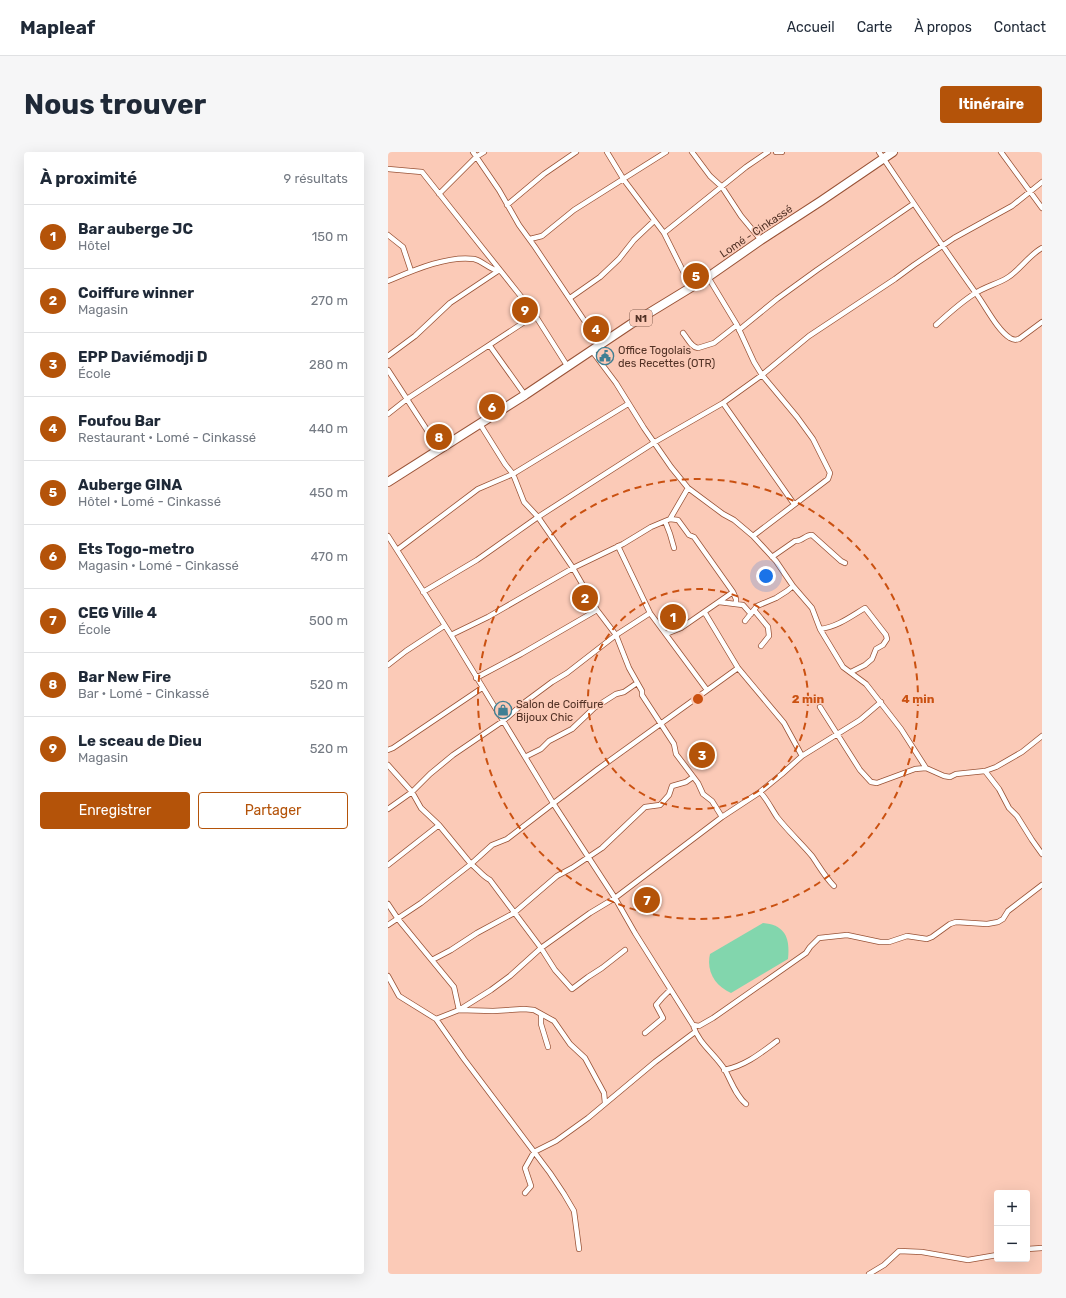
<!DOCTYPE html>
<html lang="fr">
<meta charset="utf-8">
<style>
:root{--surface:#fff;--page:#f6f6f7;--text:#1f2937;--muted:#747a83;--line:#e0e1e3;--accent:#b45309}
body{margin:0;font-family:Rubik,sans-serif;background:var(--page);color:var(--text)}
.controls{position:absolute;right:12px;bottom:12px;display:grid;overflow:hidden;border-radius:4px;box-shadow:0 4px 16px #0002}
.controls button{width:36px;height:36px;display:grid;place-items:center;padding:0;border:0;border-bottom:1px solid var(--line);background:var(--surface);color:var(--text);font:20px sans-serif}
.you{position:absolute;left:378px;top:424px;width:14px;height:14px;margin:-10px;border:3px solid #fff;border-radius:50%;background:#1a73e8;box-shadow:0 0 0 6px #1a73e833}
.badge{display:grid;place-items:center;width:26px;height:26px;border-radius:50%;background:var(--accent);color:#fff;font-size:13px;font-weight:700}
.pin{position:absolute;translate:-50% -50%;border:2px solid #fff;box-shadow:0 1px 4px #0006}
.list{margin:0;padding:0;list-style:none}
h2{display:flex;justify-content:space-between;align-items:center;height:52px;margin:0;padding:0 16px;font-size:17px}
h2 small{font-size:13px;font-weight:400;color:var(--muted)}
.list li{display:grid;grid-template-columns:26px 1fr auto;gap:12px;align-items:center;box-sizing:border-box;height:64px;padding:0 16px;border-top:1px solid var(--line)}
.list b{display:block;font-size:15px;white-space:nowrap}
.list p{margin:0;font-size:13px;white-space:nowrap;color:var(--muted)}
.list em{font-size:13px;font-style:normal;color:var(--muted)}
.actions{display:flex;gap:8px;padding:12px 16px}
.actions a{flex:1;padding:9px 0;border:1px solid var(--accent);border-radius:4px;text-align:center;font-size:14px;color:var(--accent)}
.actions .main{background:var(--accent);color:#fff}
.map{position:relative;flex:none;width:654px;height:1122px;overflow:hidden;border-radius:4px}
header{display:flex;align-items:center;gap:24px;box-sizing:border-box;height:56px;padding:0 20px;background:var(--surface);border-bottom:1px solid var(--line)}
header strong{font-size:19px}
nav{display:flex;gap:22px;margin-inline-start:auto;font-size:14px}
.intro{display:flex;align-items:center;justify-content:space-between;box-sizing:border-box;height:96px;padding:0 24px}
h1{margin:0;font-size:28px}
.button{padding:10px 18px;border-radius:4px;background:var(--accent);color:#fff;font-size:14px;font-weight:700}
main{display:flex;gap:24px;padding:0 24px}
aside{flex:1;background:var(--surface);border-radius:4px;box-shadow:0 4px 16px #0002}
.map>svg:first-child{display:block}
.green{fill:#82d6ad}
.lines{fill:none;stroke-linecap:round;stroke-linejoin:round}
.street-casing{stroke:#995337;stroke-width:6}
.highway-casing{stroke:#995337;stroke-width:10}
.street{stroke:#fff;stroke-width:4.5}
.highway{stroke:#fff;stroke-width:8}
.ring{fill:none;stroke:#ca5111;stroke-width:2;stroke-dasharray:7 5}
.labels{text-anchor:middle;stroke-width:3;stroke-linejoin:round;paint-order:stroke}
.shield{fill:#fbcab7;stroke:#856052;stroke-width:1}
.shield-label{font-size:10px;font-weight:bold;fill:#523226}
.street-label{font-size:11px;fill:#523226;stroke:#fbcab7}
.poi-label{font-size:11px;fill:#523226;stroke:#fbcab7;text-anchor:start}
.centre{fill:#ca5111;stroke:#fbcab7;stroke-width:2}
.ring-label{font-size:12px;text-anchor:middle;font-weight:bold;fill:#ca5111;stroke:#fbcab7;stroke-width:3;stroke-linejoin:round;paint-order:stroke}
</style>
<header>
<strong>Mapleaf</strong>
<nav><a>Accueil</a><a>Carte</a><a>À propos</a><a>Contact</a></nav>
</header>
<div class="intro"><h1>Nous trouver</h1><a class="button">Itinéraire</a></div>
<main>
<aside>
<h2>À proximité<small>9 résultats</small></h2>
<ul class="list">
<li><span class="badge">1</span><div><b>Bar auberge JC</b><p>Hôtel</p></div><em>150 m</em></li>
<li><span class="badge">2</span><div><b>Coiffure winner</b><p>Magasin</p></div><em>270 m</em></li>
<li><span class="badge">3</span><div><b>EPP Daviémodji D</b><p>École</p></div><em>280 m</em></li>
<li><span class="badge">4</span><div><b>Foufou Bar</b><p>Restaurant · Lomé - Cinkassé</p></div><em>440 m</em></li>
<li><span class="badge">5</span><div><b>Auberge GINA</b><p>Hôtel · Lomé - Cinkassé</p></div><em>450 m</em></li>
<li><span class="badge">6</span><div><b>Ets Togo-metro</b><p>Magasin · Lomé - Cinkassé</p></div><em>470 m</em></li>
<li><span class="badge">7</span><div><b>CEG Ville 4</b><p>École</p></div><em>500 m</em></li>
<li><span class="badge">8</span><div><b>Bar New Fire</b><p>Bar · Lomé - Cinkassé</p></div><em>520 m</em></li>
<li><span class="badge">9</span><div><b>Le sceau de Dieu</b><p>Magasin</p></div><em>520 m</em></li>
</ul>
<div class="actions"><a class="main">Enregistrer</a><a>Partager</a></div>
</aside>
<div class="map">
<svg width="654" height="1122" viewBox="0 0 654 1122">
<rect width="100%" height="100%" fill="#fbcab7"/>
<path class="green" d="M375 771C398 773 402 787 400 807L343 841C327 834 318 819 322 802Z"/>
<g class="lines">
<defs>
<path id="street" d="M85 0 111 38 131 73 147 95 204 180 220 188
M219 0 236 28 276 81 303 135
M304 0 322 24 334 35 353 64 373 88
M388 0H394
M491 0C523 47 554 94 587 140 597 153 609 178 622 186 625 188 628 188 631 187L654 170
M613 0 654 56
M0 17 34 20 135 147 147 163 180 215
M51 42 88 5 96 0
M119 53 156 22 188 0
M276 81 358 15 380 0
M0 83 15 95 23 119
M142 87 154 84 186 58 278 0
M0 129C24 119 60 103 86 107 95 109 102 118 111 119
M182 146 212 125 231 107 246 88 266 69
M548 173C560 162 572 151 586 142 596 135 609 132 619 126 632 118 641 103 654 96
M351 178 389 147 429 118 525 52
M295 181C300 187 303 195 310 196L326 191 349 173
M102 194 137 243
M204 199 228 231 256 276 283 315 300 336 335 362 346 368 365 384 388 409 405 434 424 456 432 477 455 515 478 532 513 577 538 616 556 624 562 625 568 622 597 619 611 637 621 656 629 664 644 688 654 702
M0 204 27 184 62 151 110 119
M0 218 39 278 52 296
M335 251 406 352
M0 262 19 247 147 163
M92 272 117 312 125 322 136 350 150 365 168 391 185 416 209 458 228 483 241 516 254 539V543L286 592 288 602 310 631 315 642 324 649 334 665
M282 367 290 368 301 383 306 385 345 440 348 447V452
M277 369 282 382 286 396
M0 384 63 483 165 651 227 746 247 781 305 873C310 891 327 902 337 918 343 929 348 944 358 952
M365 384 440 327 442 321 425 287 409 265 374 223 421 184 507 127 526 113 566 86 624 54 654 30
M230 394 262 461 319 538
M9 398 90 337 125 322 240 252
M384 405 407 389C414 390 418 382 424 383L453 409 457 411
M35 440 89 408 150 365 267 290 335 251 374 223 366 210 349 173 320 125
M331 450 355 453 363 462
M366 458 380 475 381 484 373 494
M317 461 350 516 396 571 414 604
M357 469 369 454 388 446 399 439 405 434
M432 477C449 475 462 465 477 456L498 483 499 487 495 493 488 497 484 507 477 513 463 520
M278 482 293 476 345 440
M63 483 100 465 185 416 235 392 263 375 282 367 300 336
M0 513 18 499 56 474
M88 526 133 502 209 458
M432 555 472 618 483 630 489 631 527 617 538 616
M0 598 5 596 94 536
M137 605 153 597 161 589 184 577 206 556 228 542 236 540 249 531
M0 613 24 640 33 656 51 673 83 712C90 717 94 724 102 728L153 796 167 818 184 837 200 825 214 816 237 798
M597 619 608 615 634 600 654 584
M372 640C379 647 383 656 389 665 400 679 413 691 424 704 431 714 437 725 446 734
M0 657 24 640 42 622 65 603 115 569 137 550 164 530 179 521 228 483 262 461
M0 713 51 673
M0 752 10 767 66 835 71 858
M0 773 33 751 83 712 104 693 119 687 210 617 350 516
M44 808 63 798 89 781 126 761 169 724 184 716 214 696 257 655 272 653 281 643 284 634 298 630 305 625
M0 824 11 844 48 867 71 858 103 838 122 824 153 796 202 761 227 746 334 665 372 640 394 622 414 604 472 568 493 550
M71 858 105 859 136 857 146 858 166 869 182 892 197 906 216 941 217 951
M153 863V872L160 895
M48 867 76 907 162 1021 176 1042 186 1059 191 1097
M305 873 311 874 325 866 418 801 422 795 431 786 459 783 492 790H501L519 784 539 787 544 785 562 772 568 770 599 772 610 770 615 767 620 759 654 733
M257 881 275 866 268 853 274 846 282 838
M336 918C357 914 373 901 389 889
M137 1041 143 1034 137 1016 146 1000 168 989 200 966 267 910 307 880
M639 1097 654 1096
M481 1122 496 1113 511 1099 534 1100 580 1108 609 1103"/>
<path id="highway" d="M0 330 137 243 243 172 320 125 373 88 433 49 505 0"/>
</defs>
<use href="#street" class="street-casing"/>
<use href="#highway" class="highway-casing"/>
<use href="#street" class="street"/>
<use href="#highway" class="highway"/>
</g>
<g class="ring">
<circle cx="310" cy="547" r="110"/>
<circle cx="310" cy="547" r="220"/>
</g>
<defs>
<symbol id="civic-ring" viewBox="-11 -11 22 22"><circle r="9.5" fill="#fbcab7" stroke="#407f93" stroke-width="1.5"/><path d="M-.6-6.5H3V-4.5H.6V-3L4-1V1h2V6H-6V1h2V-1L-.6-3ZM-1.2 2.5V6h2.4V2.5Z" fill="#407f93"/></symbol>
<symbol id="shop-ring" viewBox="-11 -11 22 22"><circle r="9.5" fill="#fbcab7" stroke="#407f93" stroke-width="1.5"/><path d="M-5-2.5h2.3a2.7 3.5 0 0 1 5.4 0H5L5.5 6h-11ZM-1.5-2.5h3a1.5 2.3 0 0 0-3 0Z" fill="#407f93"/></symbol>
</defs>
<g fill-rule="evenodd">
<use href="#civic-ring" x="207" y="194" width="20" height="20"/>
<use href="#shop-ring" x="105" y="548" width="20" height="20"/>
</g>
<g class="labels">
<rect class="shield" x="242" y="158" width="22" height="16" rx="3"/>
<g class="shield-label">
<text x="253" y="170">N1</text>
</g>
<g class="street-label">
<text transform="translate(368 79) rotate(-34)" y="4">Lomé - Cinkassé</text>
</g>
<g class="poi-label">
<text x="230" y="202">Office Togolais<tspan x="230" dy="13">des Recettes (OTR)</tspan></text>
<text x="128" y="556">Salon de Coiffure<tspan x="128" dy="13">Bijoux Chic</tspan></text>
</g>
</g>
<circle cx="310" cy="547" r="6" class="centre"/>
<g class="ring-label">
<text x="420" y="551">2 min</text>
<text x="530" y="551">4 min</text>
</g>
</svg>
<div class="controls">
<button>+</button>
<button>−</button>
</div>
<div class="you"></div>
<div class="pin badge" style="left:285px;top:465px">1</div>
<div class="pin badge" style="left:197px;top:446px">2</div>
<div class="pin badge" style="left:314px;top:603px">3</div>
<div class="pin badge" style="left:208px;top:177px">4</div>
<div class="pin badge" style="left:308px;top:124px">5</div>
<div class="pin badge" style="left:104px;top:255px">6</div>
<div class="pin badge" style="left:259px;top:748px">7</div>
<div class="pin badge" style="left:51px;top:285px">8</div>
<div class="pin badge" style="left:137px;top:158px">9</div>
</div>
</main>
